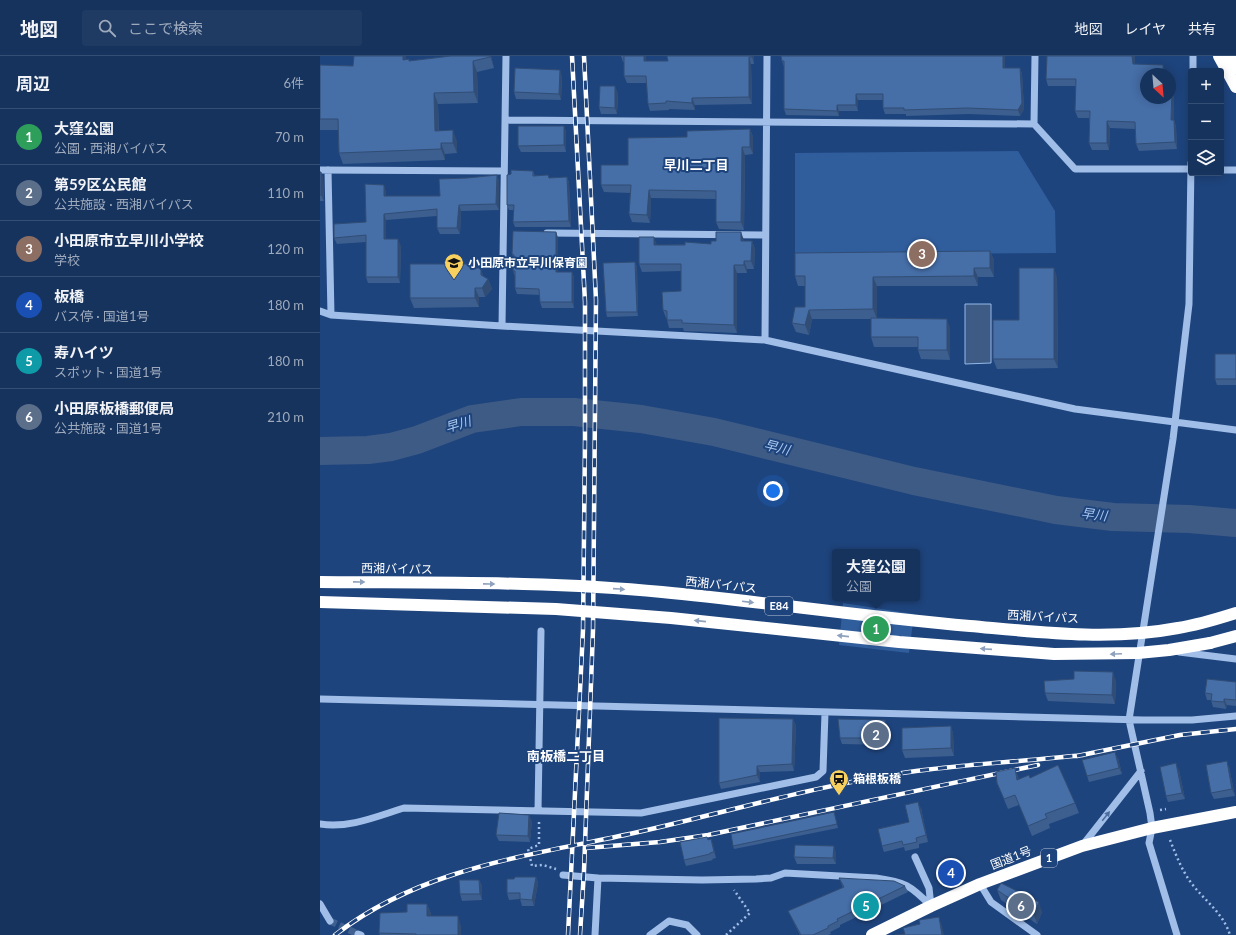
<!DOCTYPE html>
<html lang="ja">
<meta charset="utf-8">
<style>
:root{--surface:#16335e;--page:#1f3b64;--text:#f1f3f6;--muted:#9eaabc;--line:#354e73;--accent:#f7d05f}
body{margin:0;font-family:Lato,"Noto Sans JP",sans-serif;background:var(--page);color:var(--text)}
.controls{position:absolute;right:12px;top:12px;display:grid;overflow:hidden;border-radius:4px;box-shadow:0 2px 10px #0003}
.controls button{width:36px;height:36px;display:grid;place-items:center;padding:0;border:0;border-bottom:1px solid var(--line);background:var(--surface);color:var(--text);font:20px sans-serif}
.compass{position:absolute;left:820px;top:12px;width:36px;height:36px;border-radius:50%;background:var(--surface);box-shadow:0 2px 10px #0003;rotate:154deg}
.you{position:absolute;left:453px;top:435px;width:14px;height:14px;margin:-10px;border:3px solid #fff;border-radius:50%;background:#1a73e8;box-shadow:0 0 0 6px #1a73e833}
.badge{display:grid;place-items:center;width:26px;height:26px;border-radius:50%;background:var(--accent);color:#fff;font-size:13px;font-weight:700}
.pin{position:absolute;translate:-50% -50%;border:2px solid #fff;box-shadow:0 1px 4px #0006}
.popup{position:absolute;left:512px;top:493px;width:88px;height:52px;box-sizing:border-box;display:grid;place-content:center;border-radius:4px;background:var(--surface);filter:drop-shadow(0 1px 3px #0005);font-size:13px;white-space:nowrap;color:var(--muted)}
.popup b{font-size:15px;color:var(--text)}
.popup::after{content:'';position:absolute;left:50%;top:100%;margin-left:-8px;border:8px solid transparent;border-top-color:var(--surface)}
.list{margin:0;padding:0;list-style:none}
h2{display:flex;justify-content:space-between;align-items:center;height:52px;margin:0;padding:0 16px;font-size:17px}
h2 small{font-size:13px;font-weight:400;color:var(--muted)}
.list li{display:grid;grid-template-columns:26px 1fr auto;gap:12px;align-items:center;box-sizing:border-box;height:56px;padding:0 16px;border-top:1px solid var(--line)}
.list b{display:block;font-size:15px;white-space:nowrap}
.list p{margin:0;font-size:13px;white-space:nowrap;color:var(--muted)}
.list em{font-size:13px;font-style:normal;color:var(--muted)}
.icon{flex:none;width:22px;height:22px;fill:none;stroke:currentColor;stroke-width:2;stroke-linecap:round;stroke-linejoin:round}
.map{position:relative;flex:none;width:916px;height:879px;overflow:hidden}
header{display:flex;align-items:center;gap:24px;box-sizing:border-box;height:56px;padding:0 20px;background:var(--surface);border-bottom:1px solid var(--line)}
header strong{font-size:19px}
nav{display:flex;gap:22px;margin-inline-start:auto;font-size:14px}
.search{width:280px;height:36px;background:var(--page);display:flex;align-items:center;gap:10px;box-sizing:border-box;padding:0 14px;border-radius:4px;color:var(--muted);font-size:15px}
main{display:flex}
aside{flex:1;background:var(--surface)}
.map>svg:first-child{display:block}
.green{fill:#305d9c}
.water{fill:#3e5b85;stroke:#93b9ea}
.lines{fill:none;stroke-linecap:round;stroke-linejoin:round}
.river{stroke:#3e5b85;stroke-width:28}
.minor-tunnel{stroke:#406090;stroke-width:7;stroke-dasharray:7 3.5;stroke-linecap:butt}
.path{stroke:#a0bee8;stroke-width:2.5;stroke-dasharray:2 3;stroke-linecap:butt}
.minor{stroke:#a0bee8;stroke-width:7}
.highway{stroke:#fff;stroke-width:12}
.rail-casing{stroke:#fff;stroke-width:4.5}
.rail{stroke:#1e447d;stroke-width:3;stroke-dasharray:9;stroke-linecap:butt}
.highway-bridge{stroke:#fff;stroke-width:12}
.wall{fill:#3c5f90}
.shaded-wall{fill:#314d75}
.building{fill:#466ea7;stroke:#314d75}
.oneway{fill:#8ea2be}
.oneway2{fill:#4c6fa2}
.labels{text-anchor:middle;stroke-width:4;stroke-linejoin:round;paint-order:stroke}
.shield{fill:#1e447d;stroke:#bcc7d8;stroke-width:1}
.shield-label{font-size:11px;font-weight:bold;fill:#fff}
.poi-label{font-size:12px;font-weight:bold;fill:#fff;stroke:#1e447d;text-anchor:start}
.street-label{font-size:12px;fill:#fff;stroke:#1e447d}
.neighbourhood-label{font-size:13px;font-weight:bold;fill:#fff;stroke:#1e447d}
.water-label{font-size:13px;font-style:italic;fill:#abc8f0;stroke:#1e447d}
</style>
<header>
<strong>地図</strong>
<div class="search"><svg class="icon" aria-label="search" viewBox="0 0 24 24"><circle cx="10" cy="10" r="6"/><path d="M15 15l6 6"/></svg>ここで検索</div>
<nav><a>地図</a><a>レイヤ</a><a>共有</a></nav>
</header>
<main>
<aside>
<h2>周辺<small>6件</small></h2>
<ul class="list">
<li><span class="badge" style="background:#2e9e5b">1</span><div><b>大窪公園</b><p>公園 · 西湘バイパス</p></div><em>70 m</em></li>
<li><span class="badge" style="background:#5c6f8a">2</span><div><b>第59区公民館</b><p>公共施設 · 西湘バイパス</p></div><em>110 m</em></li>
<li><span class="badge" style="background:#8d6e63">3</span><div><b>小田原市立早川小学校</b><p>学校</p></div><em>120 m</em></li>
<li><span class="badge" style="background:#1a4fb4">4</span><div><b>板橋</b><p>バス停 · 国道1号</p></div><em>180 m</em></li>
<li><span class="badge" style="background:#0f9aa8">5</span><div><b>寿ハイツ</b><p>スポット · 国道1号</p></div><em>180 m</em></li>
<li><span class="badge" style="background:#5c6f8a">6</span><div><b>小田原板橋郵便局</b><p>公共施設 · 国道1号</p></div><em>210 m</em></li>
</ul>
</aside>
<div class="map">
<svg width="916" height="879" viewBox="0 0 916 879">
<rect width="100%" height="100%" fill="#1e447d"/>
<path class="green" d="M698 95 735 155 736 197 475 199V97Z
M523 547 594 558 589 597 519 589Z"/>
<path class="water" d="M645 248H671V307L645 308Z"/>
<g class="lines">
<path class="river" d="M0 395 48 394 71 391 97 384 152 363 201 356H254L321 363 394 376 594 425 736 454 793 461 869 463 916 467"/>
<path class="minor-tunnel" d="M10 865 38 878"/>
<path class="path" d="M514 721 517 718
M840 754 846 753
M219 766V789L208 793 212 810 223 809 236 813
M850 784C856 799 862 815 872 828 886 846 903 857 910 879
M406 879 430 857 414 834"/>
<path class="minor" d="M715 0 714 68 755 113H871
M873 15V0
M185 64 714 68
M0 114 184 115
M8 114 11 259
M901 114H916
M227 177 445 179
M0 255 11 259 182 270 445 284 755 353 916 374
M182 270 186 0
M445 284 447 0
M859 596 916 603
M0 643 823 664H872L916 660
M218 755 221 575
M0 768C28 773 58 760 84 752L321 757 496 721 503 715 505 657
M762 790 821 715
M595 801 609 832 611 850
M243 819 278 822
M660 828 671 846 717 879
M0 848 10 865
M38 878 41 879
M275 879 278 822 382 824 436 823 451 822 465 817 556 822C585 826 590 829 611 850
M330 879 349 865 367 869 377 879
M857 879 829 787 832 772 830 757 809 664 853 383 869 248 871 107"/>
<path class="highway" d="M899 0 916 31
M910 0 916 12
M890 587 916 580
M552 879 611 850 660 828 762 790 832 772 916 756"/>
<defs>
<path id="rail" d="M757 700 860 679 916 673
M266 792 340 786 388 779 718 709
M15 879C103 811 209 800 314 777 408 756 501 728 596 715 651 708 707 705 763 699
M248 879 263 574 265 384V246L252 0
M260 879 264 815 273 574 276 244 264 0"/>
</defs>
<use href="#rail" class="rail-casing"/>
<use href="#rail" class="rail"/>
<path class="highway-bridge" d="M0 526C114 527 229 525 342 536 445 546 547 561 650 570 718 576 790 585 858 572 878 569 897 563 916 557
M0 546 236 553 351 562 579 586 734 598 818 597 849 594 890 587"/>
</g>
<path class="wall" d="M131 0H171L174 12 157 16 158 47 118 48 119 75 137 85V97L125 98V104L23 108 19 97 18 74H0V9L33 10 86 3H89V5Z
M301 0H326V5H348L347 0H434V8H431L432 48 375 49V54L349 53V54L330 55 328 48 327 27H307L304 20V6H303Z
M461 0H685V12H700L702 18 704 53 700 60 649 58 586 60V58H565L563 52V44H538V55H519V60L466 59 464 53V11L462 5Z
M815 8 846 16 826 42 854 41V64L856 71 857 93 819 95 816 88 815 73 790 72 789 94H772L769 87V62H758L755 55 756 30H728L726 23Z
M242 20 241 44 196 43 194 36Z
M298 37 297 58H281L279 51Z
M244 70 246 76V96H201L198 90Z
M430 73 433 81V98L425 99 424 174 399 173 396 166V143L331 142 330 167 312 166 309 158 310 137 284 136 281 129 308 109 367 81Z
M213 115 215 120 228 119 229 122 247 121 249 127 251 171H195L193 166 194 154H189L187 149 191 118Z
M0 116 3 122 4 145H0Z
M177 119 179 125V154L141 155 140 178H120L117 172V160L66 164V183L81 190 80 227H48L46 221V186L17 188 14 182 46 166 66 135V140H120L147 122Z
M236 176 238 182V216H252L254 222V252H222L220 246V239L197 238 195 232V221L193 215 194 203 192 198Z
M424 184V185H432L435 193 434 213H427V217H417V277L364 275 363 272H349L347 264V262H346L343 254 361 235V215L322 216 319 208 337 189 391 188Z
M670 195 674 204V221H658V230H557V262L630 272V304L601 303 598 294V291H554L551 281V263H492L489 279 476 276 472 267 485 251V230H478L475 220Z
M315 206 317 211 318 260 287 261 286 256Z
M158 212 164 221 168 223 172 233 165 241H159V251L94 252 90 242Z
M737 221 738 312 677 313 673 303 699 264Z
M916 298V329H897L895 323Z
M754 623 796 625 795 648 728 645 725 637Z
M916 626V650L907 649 906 653 893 651 891 644H887L885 637Z
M473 663 476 670 474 715 440 716V726L401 733 399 727Z
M565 664 568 670 567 689 522 688 520 682Z
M631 670 633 678 634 700 585 702 582 694Z
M798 702 802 718 769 726 767 720Z
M909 711 915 740 894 743 891 737Z
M695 712 699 724 710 722 755 747 759 757 729 768 730 772 712 780 699 749 688 753 677 727Z
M859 714 865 743 848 746 846 740Z
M601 752 608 786 599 788V792L585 795 584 791 564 796 562 790 589 766Z
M514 756 518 772 414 793 413 790Z
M212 765 210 786 179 785 176 779Z
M391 783 393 789 396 802 392 803 393 804 366 810 364 804 388 784Z
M516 797V808H477L474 801Z
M216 821 218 827 214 850H202L200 843 189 844 187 837 194 823Z
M519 822 585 830 588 836 520 869V871L510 876 511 878 508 879H480L468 855 523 832Z
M159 824 162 830V844L142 845 140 838Z
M677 834 722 856 717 868 681 844Z
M107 848 111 858V860L141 870V879H60L59 877 87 856Z"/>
<path class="shaded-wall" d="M83 0H86L87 14 83 4Z
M170 0H171L174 12Z
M324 0H326L327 12 324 5Z
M432 0H434V8L432 1Z
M683 0H685V18L683 12Z
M812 0H815V15L813 8Z
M429 1 431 8 432 48 429 41Z
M153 5 157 16 158 47 154 36Z
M843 9 846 16 845 18H843Z
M700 12 702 18 704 53 700 60 698 54Z
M240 14 242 20 241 44 239 38Z
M295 30 298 37 297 58 295 52Z
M852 34 854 41V64L856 71 857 93 855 86 851 64Z
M114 37 118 48 119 86 115 75Z
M536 38 538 44V55L536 49Z
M372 42 375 49V54L372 47Z
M517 49 519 55V60L517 55Z
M787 65 790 72 789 94 787 87Z
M244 70 246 76V96L244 89Z
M430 73 433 81V98L430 91Z
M133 74 137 85V97L133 87Z
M121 87 125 98V104L121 93Z
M422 91 425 99 424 174 421 166Z
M1 116 3 122 4 145 1 139Z
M177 119 179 125V154L176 148Z
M247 121 249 127 251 171 249 165Z
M64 129 66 135V147L64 140Z
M329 134 331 142 330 167 327 159Z
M139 149 141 155 140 178 137 172Z
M64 158 66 164V190L64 183Z
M236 176 238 182V222L236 216Z
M421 176 424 184V193L421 185Z
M334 181 337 189V197L334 189Z
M78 183 81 190 80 227 78 221Z
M432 185 435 193 434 213 431 205Z
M670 195 674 204V221L670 212Z
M424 205 427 213V217L424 209Z
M315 206 317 211 318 260 317 256Z
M414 209 417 217V277L414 269Z
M161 212 164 222 168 223 172 233 165 241 162 232Z
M654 212 658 221V230L654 220Z
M734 212 737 221 738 312 734 303Z
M252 216 254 222V252L252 246Z
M553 221 557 230V263L553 253Z
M155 232 159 241V251L155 242Z
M489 254 492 263 489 279 485 269Z
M627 263 630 272V304L627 294Z
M793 616 796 625 795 648 792 639Z
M904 643 907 649 906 653 904 646Z
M473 663 476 670 474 715 472 708Z
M565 664 568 670 567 689 565 682Z
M631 670 633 678 634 700 631 692Z
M795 696 798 702 802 718 799 712Z
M907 705 909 711 915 740 912 733Z
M856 707 859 714 865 743 862 737Z
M437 710 440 716V726L437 719Z
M695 712 698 722 700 734 697 724Z
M598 746 601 752 608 786 606 779Z
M209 759 212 765 210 786 208 780Z
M391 783 393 789 396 802 394 796Z
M514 790 516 797V808L513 802Z
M216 821 218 827 214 850 212 844Z
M159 824 162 830V844L160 838Z
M719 846 722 856 717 868 714 859Z
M107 848 111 858V869L107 860Z
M138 860 141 870V879H138Z
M619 861 622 870 624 879H622Z"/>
<path class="building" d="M34 0H83V4L89 3V5L131 0H170V1L153 5 154 36 114 37 115 75 133 74V87H121V93L19 97 18 63H0V9L33 10Z
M304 0H324V5H348L347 0H432V1H429V41L372 42V47L346 45V47L328 48 326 20H304Z
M461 0H683V12H700L702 47 698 54 647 52 584 54V52H563V38H536V49H517V55L464 53V5H462Z
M727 0H812L813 8 843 9V18H826V42H850V34H852L851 64H854L855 86 816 88 815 66 787 65V87H769L770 55H755L756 23H726Z
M195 12 240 14 239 38 194 36Z
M280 30H295V52L279 51Z
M198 70H244V89L198 90Z
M430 73V91H422L421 166H396V135L329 134 327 159 309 158 311 129H281V109H308V82L367 81V75Z
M191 114 213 115V120L228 119 229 122 247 121 249 165 193 166 194 149H187V119L191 118Z
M0 116H1V139H0Z
M177 119 176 148 139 149 137 172H117V153L64 158V183H78V221H46V179L14 182V168L46 166 45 128 64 129V140H120L119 123 147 122Z
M193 175 236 176V216H252V246H220L219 233 195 232V215H193L194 199 192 198Z
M396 176H421V185H432L431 205H424V209H414V269L362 267V264H347V255L343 254 342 236 361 235V208H319V181H334V189H365V186L391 188V185H396Z
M670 195V212H654V220L553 221V253L489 254 485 269 472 267 475 251H485V220H475V197Z
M315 206 317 256H286L283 207Z
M90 208H156V212H161V219L168 223 162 232H155V242H90Z
M699 212H734V303H673V264H699Z
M551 262 627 263V294H598V281H551Z
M895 298H916V323H895Z
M754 615 793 616 792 639 725 637 724 625 754 623Z
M887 623 916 626V644L904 643V646L891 645 892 638 885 637Z
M399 662 473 663 472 708 437 710V719L399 727Z
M518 663 565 664V682H520Z
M631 670V692L582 694V672Z
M795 696 799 712 767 720 762 704Z
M907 705 912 733 891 737 886 709Z
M856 707 862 737 846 740 840 711Z
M738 709 755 747 725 758 727 762 708 770 695 739 684 743 677 727 676 716 695 712 697 724 709 719 710 722Z
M598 746 606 779 596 782 597 786 583 789 582 785 562 790 558 773 589 766 585 749Z
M514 756 517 768 413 790 411 778Z
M179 757 209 759 208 780 176 779Z
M387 781 388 784 391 783 394 796 390 797V798L364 804 360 786Z
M475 789 514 790 513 802 474 801Z
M195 821H216L212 844 200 843V837H187V823H194Z
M519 822 574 825 585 830 517 863 518 865 508 870V872L493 879H481L468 855 524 831Z
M139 824H159L160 838H140Z
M681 827 719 846 714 859 677 834Z
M87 848H107V860H138V879H96V878L59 877 60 857 87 856Z
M619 861 622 879H575L585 878 583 872 600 868 599 864Z"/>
<defs><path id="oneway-solid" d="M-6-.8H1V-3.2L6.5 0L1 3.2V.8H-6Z"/></defs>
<g class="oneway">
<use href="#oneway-solid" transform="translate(39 526) rotate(1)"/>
<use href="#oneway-solid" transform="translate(169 528) rotate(1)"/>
<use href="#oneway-solid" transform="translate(299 533) rotate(4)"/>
<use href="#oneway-solid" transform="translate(428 546) rotate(7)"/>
<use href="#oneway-solid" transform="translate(380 565) rotate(-174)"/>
<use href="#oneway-solid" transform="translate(523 580) rotate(-174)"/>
<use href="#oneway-solid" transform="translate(666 593) rotate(-176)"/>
<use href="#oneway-solid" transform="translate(796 598) rotate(178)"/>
</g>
<use class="oneway2" href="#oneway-solid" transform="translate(786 760) rotate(-51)"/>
<defs>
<symbol id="school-pin" viewBox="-11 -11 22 30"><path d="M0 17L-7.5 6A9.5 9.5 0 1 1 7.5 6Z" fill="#f7d05f" stroke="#1e447d"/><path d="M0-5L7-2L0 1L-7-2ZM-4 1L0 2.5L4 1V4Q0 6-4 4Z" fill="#111"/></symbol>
<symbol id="station-pin" viewBox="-11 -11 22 30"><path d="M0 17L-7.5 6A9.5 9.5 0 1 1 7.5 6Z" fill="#f7d05f" stroke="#1e447d"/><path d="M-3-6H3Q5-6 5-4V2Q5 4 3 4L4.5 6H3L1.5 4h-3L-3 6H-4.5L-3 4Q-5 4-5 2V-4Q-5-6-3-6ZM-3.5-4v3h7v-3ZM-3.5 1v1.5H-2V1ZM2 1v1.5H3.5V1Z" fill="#111"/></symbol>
</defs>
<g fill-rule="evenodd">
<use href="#school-pin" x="123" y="196" width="22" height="30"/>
<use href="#station-pin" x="508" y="712" width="22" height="30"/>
</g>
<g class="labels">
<g class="shield">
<rect x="445" y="541" width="28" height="18" rx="3"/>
<rect x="721" y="793" width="16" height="18" rx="3"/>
</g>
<g class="shield-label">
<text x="459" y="554">E84</text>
<text x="729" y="806">1</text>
</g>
<g class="poi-label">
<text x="148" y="211">小田原市立早川保育園</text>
<text x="533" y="727">箱根板橋</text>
</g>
<g class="street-label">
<text transform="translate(77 513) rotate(1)" y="4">西湘バイパス</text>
<text transform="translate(401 529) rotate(6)" y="4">西湘バイパス</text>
<text transform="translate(723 561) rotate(3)" y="4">西湘バイパス</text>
<text transform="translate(691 802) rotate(-21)" y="4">国道1号</text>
</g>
<g class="neighbourhood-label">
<text x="376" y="114">早川二丁目</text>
<text x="246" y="705">南板橋二丁目</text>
</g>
<g class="water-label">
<text transform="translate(138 368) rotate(-17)" y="5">早川</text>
<text transform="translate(457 391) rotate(14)" y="5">早川</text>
<text transform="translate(774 458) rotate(7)" y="5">早川</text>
</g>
</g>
</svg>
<div class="controls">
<button>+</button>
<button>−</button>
<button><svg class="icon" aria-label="layers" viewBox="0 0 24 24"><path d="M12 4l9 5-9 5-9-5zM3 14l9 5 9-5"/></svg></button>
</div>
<svg class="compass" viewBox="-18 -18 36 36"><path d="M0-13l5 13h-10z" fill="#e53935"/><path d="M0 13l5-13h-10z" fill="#9eaabc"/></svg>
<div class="you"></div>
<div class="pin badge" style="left:556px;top:573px;background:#2e9e5b">1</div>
<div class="popup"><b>大窪公園</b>公園</div>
<div class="pin badge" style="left:556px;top:679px;background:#5c6f8a">2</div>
<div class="pin badge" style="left:602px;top:198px;background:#8d6e63">3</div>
<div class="pin badge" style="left:631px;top:817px;background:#1a4fb4">4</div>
<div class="pin badge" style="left:546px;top:850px;background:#0f9aa8">5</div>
<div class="pin badge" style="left:701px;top:850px;background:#5c6f8a">6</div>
</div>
</main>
